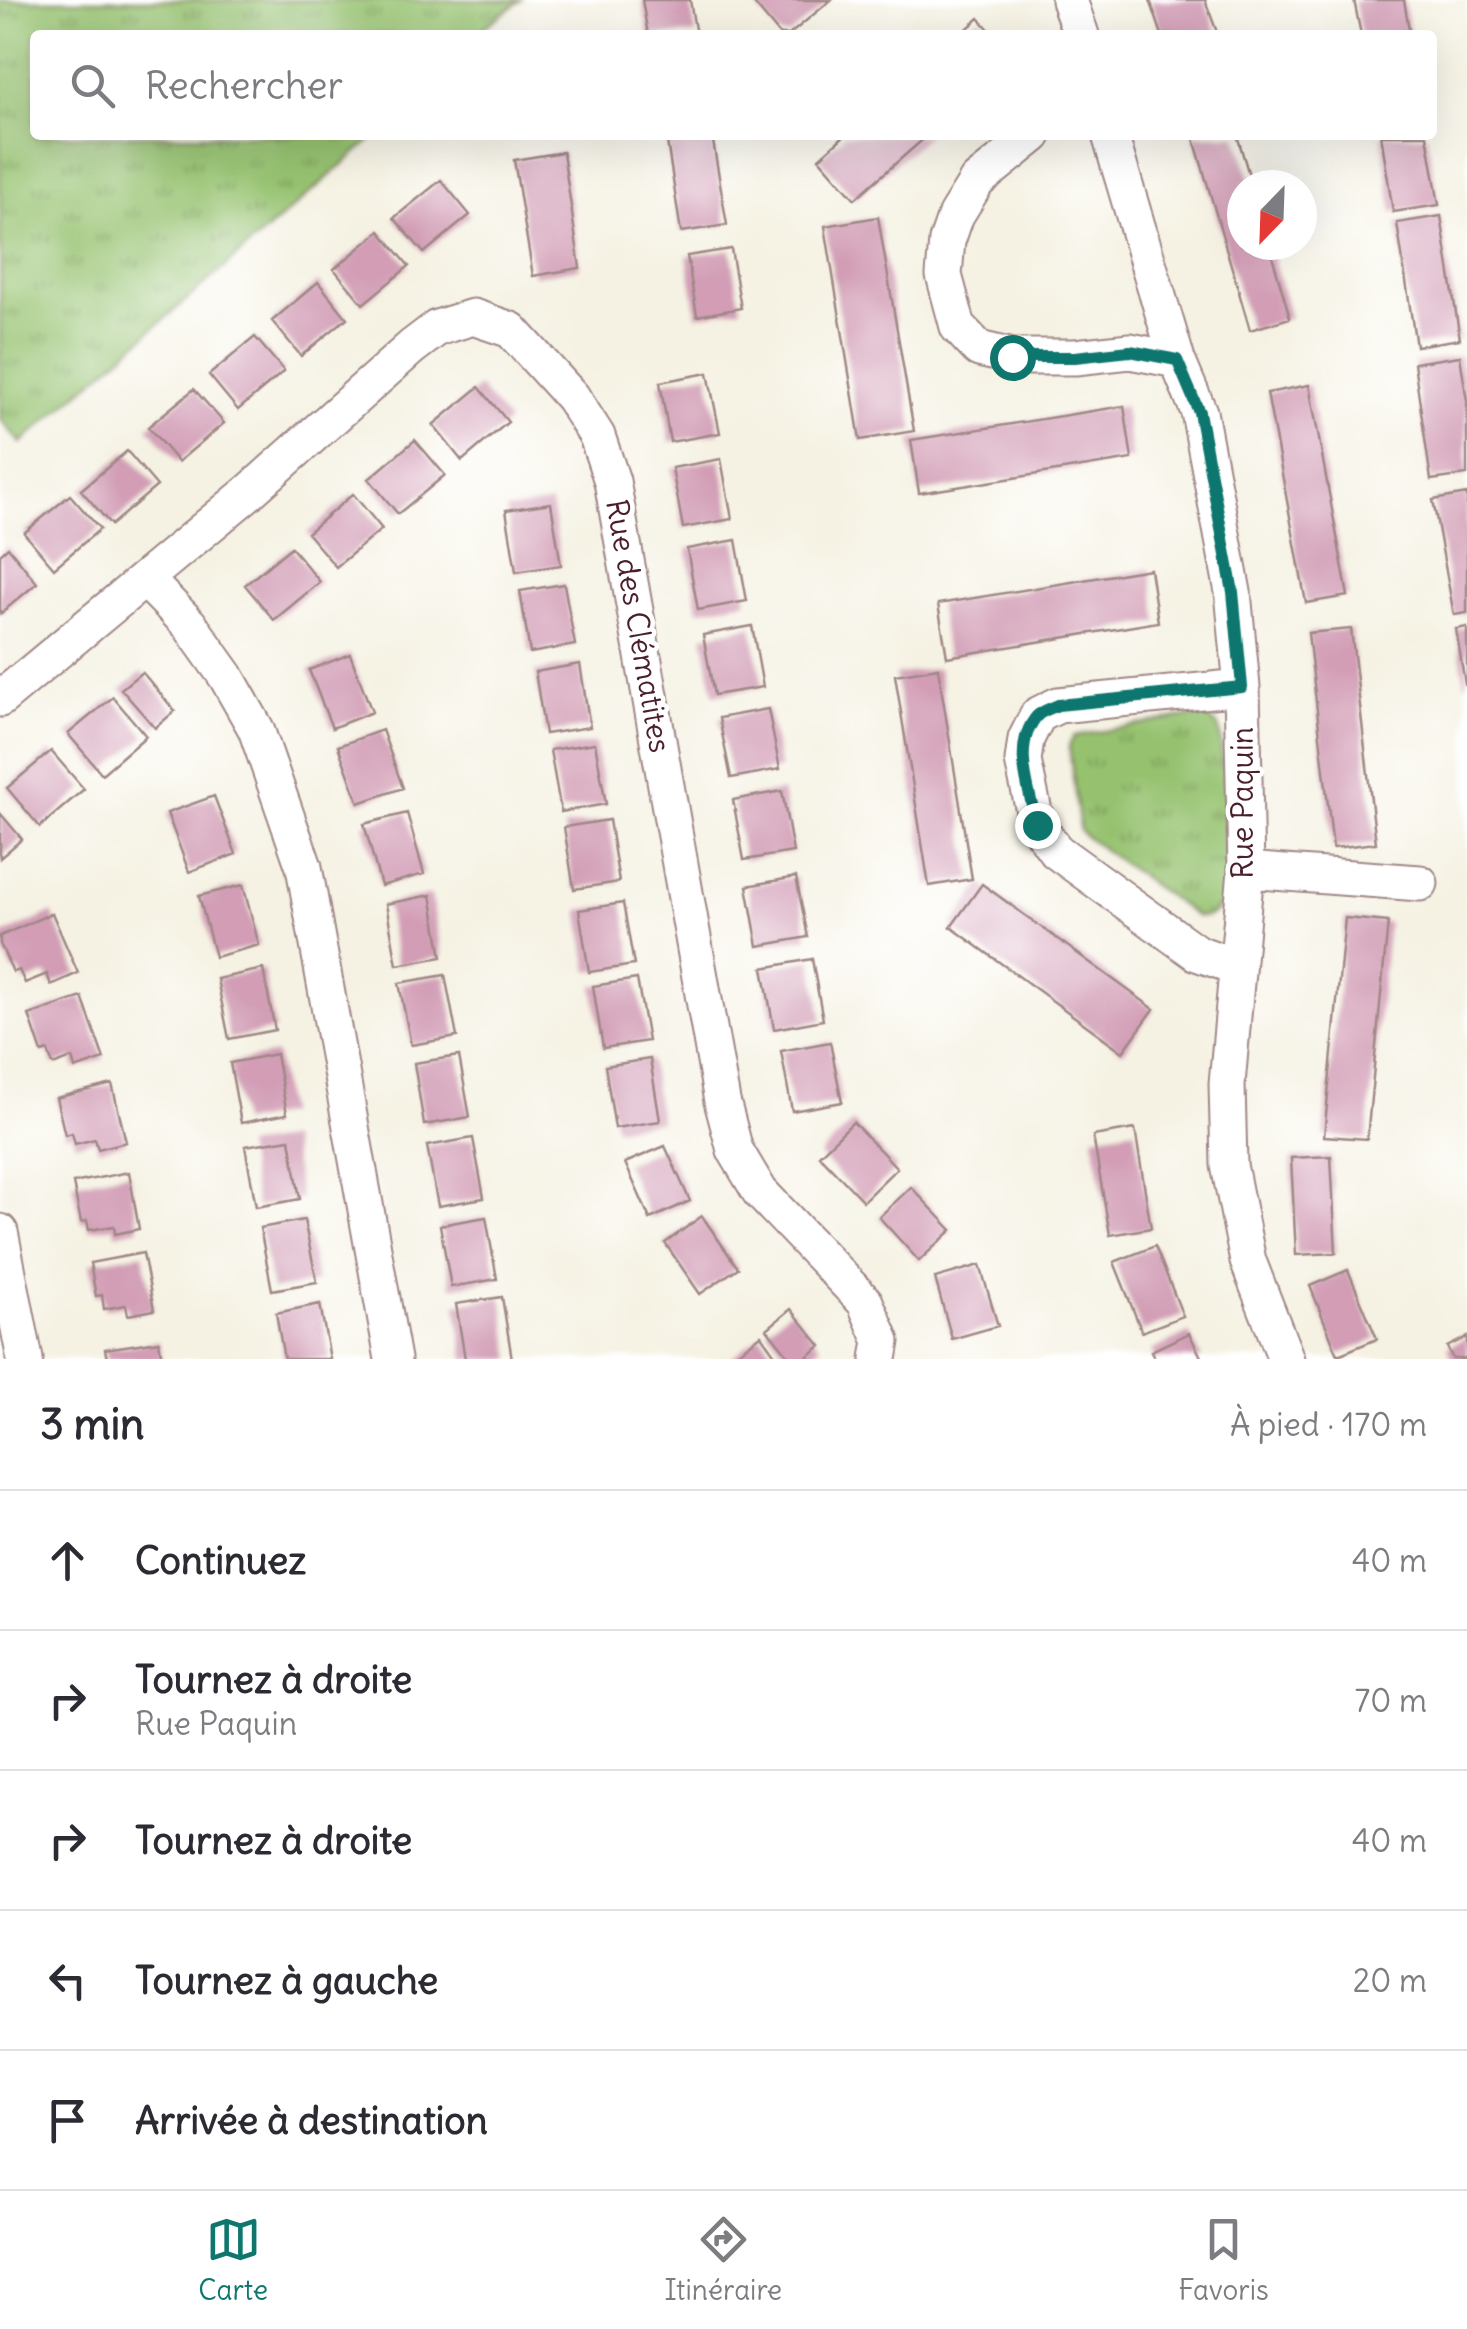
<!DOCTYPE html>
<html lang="fr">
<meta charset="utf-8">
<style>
:root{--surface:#fff;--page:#f7f7f7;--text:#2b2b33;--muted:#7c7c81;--line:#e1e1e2;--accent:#0f766e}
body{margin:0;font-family:Delius,sans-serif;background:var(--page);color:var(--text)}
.compass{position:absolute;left:1227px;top:170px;width:90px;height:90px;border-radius:50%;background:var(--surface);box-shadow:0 10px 40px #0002;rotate:203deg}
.stop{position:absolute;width:30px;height:30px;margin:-22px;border:8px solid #0f766e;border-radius:50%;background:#fff}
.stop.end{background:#0f766e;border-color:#fff;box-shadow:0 2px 10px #0008}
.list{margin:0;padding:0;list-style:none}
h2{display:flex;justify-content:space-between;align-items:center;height:130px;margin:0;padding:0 40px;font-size:42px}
h2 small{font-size:32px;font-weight:400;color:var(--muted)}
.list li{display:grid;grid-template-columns:65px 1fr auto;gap:30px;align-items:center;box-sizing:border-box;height:140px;padding:0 40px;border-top:2px solid var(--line)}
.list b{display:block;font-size:38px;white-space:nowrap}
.list p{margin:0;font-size:32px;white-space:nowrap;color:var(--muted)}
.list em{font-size:32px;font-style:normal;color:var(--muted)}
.icon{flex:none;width:55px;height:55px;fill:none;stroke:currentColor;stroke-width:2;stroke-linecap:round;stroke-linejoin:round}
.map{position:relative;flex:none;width:1467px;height:1359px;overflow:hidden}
.search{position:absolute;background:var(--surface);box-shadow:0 10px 40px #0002;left:30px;right:30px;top:30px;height:110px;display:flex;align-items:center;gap:25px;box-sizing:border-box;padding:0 35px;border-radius:10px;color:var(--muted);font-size:38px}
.sheet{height:830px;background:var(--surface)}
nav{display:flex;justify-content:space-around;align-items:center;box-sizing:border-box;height:140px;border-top:2px solid var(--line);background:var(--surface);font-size:28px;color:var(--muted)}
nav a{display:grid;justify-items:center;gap:5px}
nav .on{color:var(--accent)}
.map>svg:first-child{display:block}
.grass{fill:url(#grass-tufts);stroke:#70704e;stroke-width:2.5}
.building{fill:#d29db5}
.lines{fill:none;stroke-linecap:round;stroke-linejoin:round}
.minor-casing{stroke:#a08887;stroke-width:39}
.minor{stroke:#fff;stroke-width:35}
.route{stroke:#0f766e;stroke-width:12}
.labels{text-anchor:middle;stroke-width:9;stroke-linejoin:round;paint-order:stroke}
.street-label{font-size:30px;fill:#4a1f2b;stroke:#fff}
</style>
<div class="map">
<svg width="1467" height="1359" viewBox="0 0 1467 1359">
<defs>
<pattern id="grass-tufts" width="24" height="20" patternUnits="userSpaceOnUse" patternTransform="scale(2.5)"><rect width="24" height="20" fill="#96c270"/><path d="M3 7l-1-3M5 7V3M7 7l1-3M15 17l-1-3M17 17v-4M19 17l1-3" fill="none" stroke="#7c9d5c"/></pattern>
</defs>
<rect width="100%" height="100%" fill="#fff"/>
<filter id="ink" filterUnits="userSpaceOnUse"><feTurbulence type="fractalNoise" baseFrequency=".01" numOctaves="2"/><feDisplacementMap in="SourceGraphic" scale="20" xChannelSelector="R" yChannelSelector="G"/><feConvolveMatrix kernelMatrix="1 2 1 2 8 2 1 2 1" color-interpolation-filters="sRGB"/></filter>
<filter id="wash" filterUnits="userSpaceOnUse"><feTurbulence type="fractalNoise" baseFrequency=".0048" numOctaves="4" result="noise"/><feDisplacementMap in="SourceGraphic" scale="40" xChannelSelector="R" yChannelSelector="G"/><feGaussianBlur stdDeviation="2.25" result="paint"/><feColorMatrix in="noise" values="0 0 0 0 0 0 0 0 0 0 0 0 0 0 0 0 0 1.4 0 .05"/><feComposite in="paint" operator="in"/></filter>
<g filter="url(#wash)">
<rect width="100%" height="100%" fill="#f5f2e3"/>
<path class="grass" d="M0 0H521L474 35H35V135H377L21 443 0 419Z
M1202 714 1217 725 1220 733C1223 770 1240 884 1217 910 1211 917 1205 917 1196 916L1086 837 1080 831 1069 746 1074 736Z"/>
<g id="blocks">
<path class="building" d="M642 0H690L696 35H648Z
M751 0H831L789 35H780Z
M1150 0H1205L1218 35H1162Z
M1354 0H1404L1410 35H1361Z
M979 18 994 35H960Z
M666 135H712L727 225 681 232Z
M845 135H928L855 199 819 158Z
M1193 135H1237L1252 185H1242V245H1269L1290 318 1250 330Z
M1381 135H1427L1439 205 1393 212Z
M563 152 580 268 533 276 514 160Z
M441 180 470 215 424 253 394 218Z
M1441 216 1460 339 1416 346 1397 223Z
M878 217 914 431 860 440 825 226Z
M380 231 409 266 363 304 334 269Z
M731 249 741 308 697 316 687 256Z
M318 282 347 318 301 356 272 321Z
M255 337 284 371 238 410 209 375Z
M1460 356 1467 401V475L1431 480 1414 363Z
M708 373 720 433 670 442 660 382Z
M1309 385 1348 596 1306 603 1267 393Z
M479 387 508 422 462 461 433 425Z
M194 389 224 423 178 462 148 427Z
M1124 406 1132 459 919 493 911 440Z
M415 440 445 475 398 514 369 479Z
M127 451 157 486 111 525 81 490Z
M721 459 732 519 683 528 672 468Z
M353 494 382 529 336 567 307 533Z
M1467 494V613L1454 615 1433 500Z
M70 495 100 529 54 568 24 533Z
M551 503 561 565 516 572 506 510Z
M736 540 747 601 698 610 687 549Z
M8 547 37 583 0 614V554Z
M291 547 320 582 274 620 245 585Z
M1150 569 1158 622 947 657 938 604Z
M564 584 575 645 530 653 520 591Z
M752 626 763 687 714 695 703 635Z
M1467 627V684H1465L1456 629Z
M1351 629 1376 843 1333 848 1308 633Z
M350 654 372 712 332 728 309 670Z
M580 664 590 727 545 734 535 672Z
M938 668 972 879 929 886 895 675Z
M142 672 175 711 155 728 121 689Z
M113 697 146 736 102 774 68 734Z
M768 709 780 769 731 778 719 718Z
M382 730 403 788 359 803 338 746Z
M595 743 606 804 561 812 550 750Z
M51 751 84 789 40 827 7 788Z
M782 791 793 852 744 860 733 800Z
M214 796 236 854 189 872 167 813Z
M0 813 22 839 0 858Z
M407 813 424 874 381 886 364 824Z
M609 820 619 882 574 889 564 827Z
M796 877 808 937 758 946 747 886Z
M982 884 1154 1009 1123 1052 951 927Z
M243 885 259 945 215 957 199 896Z
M431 895 442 957 397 965 386 904Z
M623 903 634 965 589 972 579 910Z
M52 913 78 973 51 985 47 974 25 983 19 970 13 972 0 944V936Z
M1345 918 1388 922 1367 1139 1324 1136Z
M812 959 823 1020 774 1029 763 968Z
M263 969 275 1030 229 1039 217 979Z
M445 975 457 1037 411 1045 399 983Z
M637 979 648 1041 603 1048 593 986Z
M82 997 104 1059 75 1069 72 1058 53 1065 48 1051 42 1053 29 1015Z
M830 1042 842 1102 792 1111 781 1051Z
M276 1054 287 1114 241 1123 230 1063Z
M459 1056 470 1117 424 1125 414 1063Z
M650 1059 660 1121 615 1128 605 1066Z
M112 1084 126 1142 98 1149 95 1139 75 1144 72 1133 65 1135 56 1098Z
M853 1122 897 1168 863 1201 819 1155Z
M1135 1129 1151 1228 1110 1235 1093 1136Z
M473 1138 484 1198 438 1206 427 1146Z
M290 1139 300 1199 256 1207 245 1146Z
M665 1146 690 1201 650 1219 625 1163Z
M1331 1156 1336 1253 1296 1255 1291 1158Z
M129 1172 139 1229 115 1234 114 1226 89 1230 87 1221 81 1222 73 1183Z
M911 1187 952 1230 919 1261 879 1217Z
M702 1216 738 1268 700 1294 665 1243Z
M486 1217 497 1279 451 1287 440 1225Z
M304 1220 317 1282 272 1290 260 1228Z
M1155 1246 1183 1316 1142 1332 1114 1262Z
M143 1253 154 1310 128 1315 126 1305 104 1309 102 1295 96 1296 90 1263Z
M980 1265 998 1326 952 1339 935 1278Z
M1348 1270 1377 1339 1338 1355 1310 1286Z
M502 1297 512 1359H465L456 1304Z
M320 1304 330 1359H284L276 1313Z
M791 1309 821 1346 804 1359H791L767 1329Z
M1189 1333 1202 1359H1155L1151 1351Z
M761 1335 778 1359H729Z
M1467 1337V1359H1453L1447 1347Z
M159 1341 162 1359H107L105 1349Z"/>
</g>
</g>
<g filter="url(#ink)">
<use href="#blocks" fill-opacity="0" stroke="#a08887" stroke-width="2.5"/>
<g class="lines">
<defs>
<path id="minor" d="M1069 0 1081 35
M1034 135 977 181 956 215 947 241 944 275 958 327 979 349 1013 357H1075L1130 351 1177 360
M1110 135 1177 360 1199 412 1233 592 1242 687 1246 870 1227 1084 1229 1165 1248 1261 1286 1359
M146 580 189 624 226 676 256 729 304 867 393 1359
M0 699 248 493 412 347 437 328 473 317 511 330 572 397 597 436 612 481 722 1101 735 1150 760 1192 865 1302 882 1341 879 1359
M1246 870 1420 883
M1237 967 1197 953 1056 851 1037 825 1023 761 1026 739 1038 715 1058 705 1242 687
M0 1232 25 1359"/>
</defs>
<use href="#minor" class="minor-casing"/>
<use href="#minor" class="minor"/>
</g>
</g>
<g class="lines" filter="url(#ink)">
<path class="route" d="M1012 357H1075L1130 351 1177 360 1199 412 1233 592 1242 687 1058 705C1052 708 1041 711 1037 716 1011 746 1030 792 1037 825"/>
</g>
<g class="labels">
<g class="street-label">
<text transform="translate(638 626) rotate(80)" y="10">Rue des Clématites</text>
<text transform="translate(1243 803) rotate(-90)" y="10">Rue Paquin</text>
</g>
</g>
</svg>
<svg class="compass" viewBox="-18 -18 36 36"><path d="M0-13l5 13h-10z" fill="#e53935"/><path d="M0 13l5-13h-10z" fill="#7c7c81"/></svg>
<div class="stop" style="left:1012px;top:357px"></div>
<div class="stop end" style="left:1037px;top:825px"></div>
<div class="search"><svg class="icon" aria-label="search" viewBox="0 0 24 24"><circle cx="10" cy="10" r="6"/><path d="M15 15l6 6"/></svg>Rechercher</div>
</div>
<section class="sheet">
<h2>3 min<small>À pied · 170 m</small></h2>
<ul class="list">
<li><svg class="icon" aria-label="ahead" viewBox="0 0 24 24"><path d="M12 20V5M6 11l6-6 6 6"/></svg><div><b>Continuez</b></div><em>40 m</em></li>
<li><svg class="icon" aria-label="right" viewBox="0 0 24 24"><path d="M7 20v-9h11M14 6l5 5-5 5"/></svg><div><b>Tournez à droite</b><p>Rue Paquin</p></div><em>70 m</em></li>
<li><svg class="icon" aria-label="right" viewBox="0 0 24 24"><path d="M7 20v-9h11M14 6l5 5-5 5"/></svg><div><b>Tournez à droite</b></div><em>40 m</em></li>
<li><svg class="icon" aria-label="left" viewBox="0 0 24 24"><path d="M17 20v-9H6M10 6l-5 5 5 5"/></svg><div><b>Tournez à gauche</b></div><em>20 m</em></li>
<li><svg class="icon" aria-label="arrive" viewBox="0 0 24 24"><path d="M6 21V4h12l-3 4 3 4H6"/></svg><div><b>Arrivée à destination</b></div></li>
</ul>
</section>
<nav>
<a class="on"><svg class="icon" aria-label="map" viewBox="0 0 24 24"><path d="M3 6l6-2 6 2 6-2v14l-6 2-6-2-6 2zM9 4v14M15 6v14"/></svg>Carte</a>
<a><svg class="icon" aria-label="directions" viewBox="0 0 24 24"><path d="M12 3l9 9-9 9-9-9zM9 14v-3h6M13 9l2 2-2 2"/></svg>Itinéraire</a>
<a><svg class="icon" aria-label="saved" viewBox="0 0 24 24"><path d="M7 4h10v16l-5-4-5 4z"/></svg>Favoris</a>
</nav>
